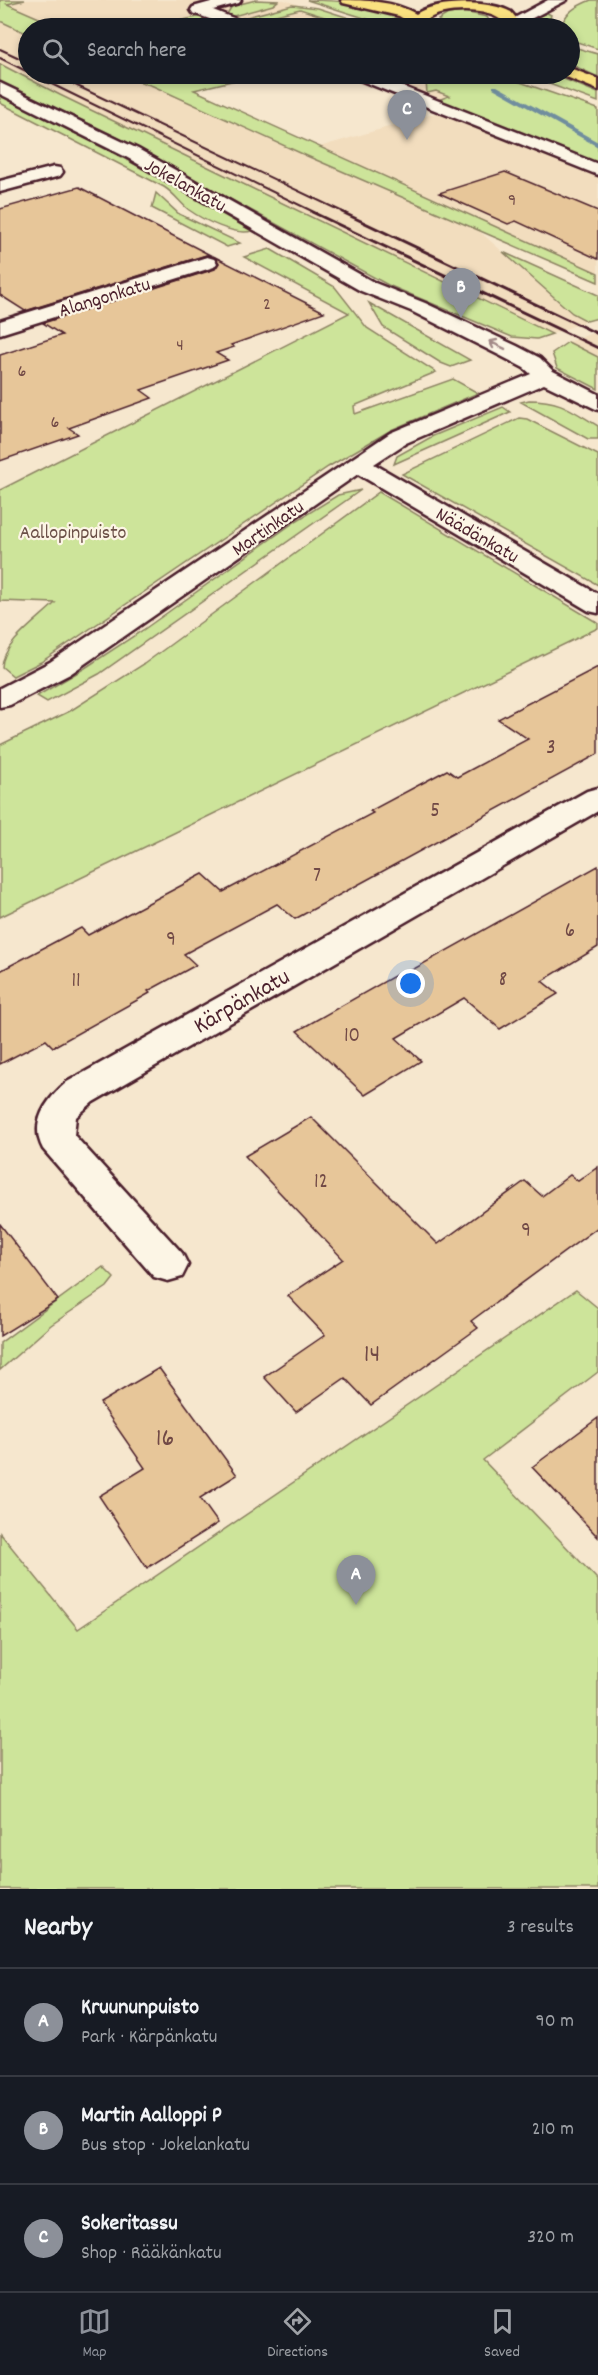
<!DOCTYPE html>
<meta charset="utf-8">
<style>
:root{--surface:#171b24;--page:#242831;--text:#f1f3f6;--muted:#9ea1a6;--line:#363941;--accent:#8c9099}
body{margin:0;font-family:Dekko,sans-serif;background:var(--page);color:var(--text)}
.you{position:absolute;left:411px;top:984px;width:21px;height:21px;margin:-15px;border:4px solid #fff;border-radius:50%;background:#1a73e8;box-shadow:0 0 0 9px #1a73e833}
.badge{display:grid;place-items:center;width:39px;height:39px;border-radius:50%;background:var(--accent);color:#fff;font-size:20px;font-weight:700}
.pin{position:absolute;translate:-50% -50px;filter:drop-shadow(0 2px 3px #0008)}
.pin::after{content:'';position:absolute;top:32px;width:21px;height:18px;background:inherit;clip-path:polygon(0 0,100% 0,50% 100%)}
.list{margin:0;padding:0;list-style:none}
h2{display:flex;justify-content:space-between;align-items:center;height:78px;margin:0;padding:0 24px;font-size:26px}
h2 small{font-size:20px;font-weight:400;color:var(--muted)}
.list li{display:grid;grid-template-columns:39px 1fr auto;gap:18px;align-items:center;box-sizing:border-box;height:108px;padding:0 24px;border-top:2px solid var(--line)}
.list b{display:block;font-size:22px;white-space:nowrap}
.list p{margin:0;font-size:20px;white-space:nowrap;color:var(--muted)}
.list em{font-size:20px;font-style:normal;color:var(--muted)}
.icon{flex:none;width:33px;height:33px;fill:none;stroke:currentColor;stroke-width:2;stroke-linecap:round;stroke-linejoin:round}
.map{position:relative;flex:none;width:598px;height:1889px;overflow:hidden}
.search{position:absolute;background:var(--surface);box-shadow:0 3px 9px #0003;left:18px;right:18px;top:18px;height:66px;display:flex;align-items:center;gap:15px;box-sizing:border-box;padding:0 21px;border-radius:33px;color:var(--muted);font-size:22px}
.sheet{height:402px;background:var(--surface)}
nav{display:flex;justify-content:space-around;align-items:center;box-sizing:border-box;height:84px;border-top:2px solid var(--line);background:var(--surface);font-size:16px;color:var(--muted)}
nav a{display:grid;justify-items:center;gap:3px}
nav .on{color:var(--accent)}
.map>svg:first-child{display:block}
.built{fill:#f2ddbe}
.green{fill:#cde49a;stroke:#8c8262;stroke-width:1.5}
.lines{fill:none;stroke-linecap:round;stroke-linejoin:round}
.stream{fill:#708d9e;fill-rule:evenodd}
.building{fill:#e7c699;stroke:#4a1f2b;stroke-width:1.5}
.minor-casing{stroke:#4a1f2b;stroke-width:5}
.major-casing{stroke:#4a1f2b;stroke-width:5}
.minor{fill:#fcf5e5;fill-rule:evenodd}
.major{fill:#fae180;fill-rule:evenodd}
.rail-far1{stroke:#4a1f2b;stroke-width:2}
.rail{stroke:#4a1f2b;stroke-width:3}
.oneway{stroke:#a38a88}
.labels{text-anchor:middle;stroke-width:4.5;stroke-linejoin:round;paint-order:stroke}
.far-number-label{font-size:18px;fill:#714946}
.far-street-label{font-size:20px;fill:#4a1f2b;stroke:#fcf5e5}
.far-park-label{font-size:20px;fill:#6b5047;stroke:#fcf5e5}
.number-label{font-size:21px;fill:#714946}
.street-label{font-size:24px;fill:#4a1f2b;stroke:#fcf5e5}
.near-number-label{font-size:26px;fill:#714946}
</style>
<div class="map">
<svg width="598" height="1889" viewBox="0 0 598 1889">
<rect width="100%" height="100%" fill="#f6e7ce"/>
<filter id="ink" filterUnits="userSpaceOnUse"><feTurbulence type="fractalNoise" baseFrequency=".0167" numOctaves="2"/><feDisplacementMap in="SourceGraphic" scale="12" xChannelSelector="R" yChannelSelector="G"/><feConvolveMatrix kernelMatrix="1 2 1 2 8 2 1 2 1" color-interpolation-filters="sRGB"/></filter>
<g filter="url(#ink)">
<path class="built" d="M0 0H284L373 28H246L210 14 145 28H62L0 2Z
M0 21 28 34V74H116L153 86 307 156 478 230 572 313 587 321 552 334 60 95 0 64Z
M358 74H501L598 111V274L319 147 447 110Z
M598 331V357L568 342Z"/>
<path class="green" d="M0 0H25L7 4 62 28H28V34L0 21Z
M256 0 278 1 273 5 230 17 227 14 232 6Z
M307 0C335 0 369 3 395 14 403 17 407 24 414 28H396Z
M591 0H598V49L571 40 570 28H561C564 13 576 6 591 0Z
M292 5 318 8 380 28H358L300 9 247 22 258 27 239 19Z
M464 12 487 17 490 22C478 32 450 32 438 20L448 14Z
M547 13 551 15 547 28H518L535 17Z
M202 16 233 28H145Z
M570 46 598 54V77L570 64Z
M0 64 60 95 552 334 537 339 512 337 388 285 117 137 0 81Z
M116 74H261L194 90 598 273V282L307 156 153 86Z
M459 74H497L598 109V164L438 100 449 96 436 91 427 93 426 82Z
M522 74H552L598 93V102Z
M0 95 127 160 252 231C235 236 203 220 189 210 180 203 175 194 164 187L0 103Z
M156 193 179 214 240 243 227 247 152 208Z
M270 249 335 287 367 328 436 372 354 406 355 414 453 379 478 393 391 430 328 467 41 662 13 676 2 667C2 644 39 619 55 603L0 601V490L349 313 244 257Z
M503 252 598 295V318L587 321 572 313Z
M369 303 470 360 451 367 441 363 383 327Z
M568 342 598 357V389L557 368 552 353Z
M529 400C562 400 571 410 598 426V439H588L521 402Z
M503 407 510 412 394 464 397 456 433 436Z
M519 418 527 419 598 455V585L402 474Z
M361 490 99 674 47 702 37 696 85 668 143 630 296 521 338 495Z
M379 492 598 623V628L0 917V745L70 711 144 664Z
M103 1267 114 1278 107 1287 51 1325 0 1370V1343Z
M576 1290 598 1308V1372L483 1460 598 1580V1889H0V1533L78 1629Z"/>
<g class="lines">
<path class="stream" d="M493 86H497L598 142V147L493 88Z"/>
</g>
<path class="building" d="M505 172 598 211V259L516 221 508 224 439 193Z
M79 187 214 257 206 255 25 311 0 295V209Z
M215 257 324 312 231 345 234 347 216 353 228 360 141 390 152 398 69 428 78 434 0 461V355L62 335 43 323 215 269 219 263Z
M598 667V754L295 919 277 904 184 954 196 965 148 991 150 993 53 1047 46 1040 0 1064V971L81 928 88 935 203 874 223 892 373 813 370 811 447 770 457 777 528 739 498 719Z
M598 866V947L542 981 558 994 500 1029 464 998 396 1038 421 1061 365 1095 297 1031 401 972 405 974Z
M311 1117 438 1244 525 1181 542 1196 570 1175 578 1181 598 1167V1227L471 1321 478 1328 371 1405 345 1378 296 1412 264 1377 325 1335 288 1296 343 1259 245 1156Z
M0 1224 58 1300 0 1336Z
M159 1368 237 1475 200 1498 218 1523 147 1568 99 1496 145 1468 100 1403Z
M598 1418V1537L532 1467Z"/>
<g class="lines">
<defs>
<path id="minor" d="M218 0H241L239 3 213 10 251 25 253 28H234L193 13 191 10 193 7Z
M548 0H567L517 26H507L505 23Z
M350 74H371L598 164V175L352 77Z
M0 83 138 149 375 283 425 303 517 346 540 358 553 371 598 394V410L544 384 406 443 374 464 598 594V613L589 611 358 474 70 674 10 705 0 707V688L50 662 390 433 531 374 524 368 501 356 411 311 361 291 126 157 0 94Z
M54 167 60 168 63 172 60 176 0 192V181Z
M207 257 214 259 217 263 214 267 0 334V321Z
M598 788V811L93 1102 76 1117 74 1135 182 1253 188 1265 182 1277 168 1281 154 1277 43 1149C29 1123 47 1099 67 1082L587 791Z"/>
<path id="major" d="M341 0C365 0 395 1 416 14 435 0 490 0 511 12 514 15 517 19 519 23L515 28H501L504 23C492 7 441 8 427 20L435 28H418L399 16 343 3Z
M570 68 598 79V90L564 76 562 74H570Z"/>
</defs>
<use href="#minor" class="minor-casing"/>
<use href="#major" class="major-casing"/>
<use href="#minor" class="minor"/>
<use href="#major" class="major"/>
<path class="rail-far1" d="M0 49 28 62
M0 58 28 72
M31 74 316 213
M52 74 345 213"/>
<path class="rail" d="M312 212 598 348
M342 212 598 334"/>
</g>
<defs><path id="oneway-shaft" d="M-6 0H5M1.5-3L5.5 0L1.5 3" fill="none" stroke-width="1.6" stroke-linecap="round" stroke-linejoin="round" transform="scale(1.5)"/></defs>
<use class="oneway" href="#oneway-shaft" transform="translate(497 345) rotate(-154)"/>
</g>
<g class="labels">
<g class="far-number-label">
<text x="512" y="205">9</text>
<text x="267" y="309">2</text>
<text x="180" y="350">4</text>
<text x="22" y="376">6</text>
<text x="55" y="427">6</text>
</g>
<g class="far-street-label">
<text transform="translate(186 184) rotate(29)" y="7">Jokelankatu</text>
<text transform="translate(104 296) rotate(-17)" y="7">Alangonkatu</text>
<text transform="translate(267 527) rotate(-35)" y="7">Martinkatu</text>
<text transform="translate(478 534) rotate(30)" y="7">Näädänkatu</text>
</g>
<g class="far-park-label">
<text x="73" y="538">Aallopinpuisto</text>
</g>
<g class="number-label">
<text x="551" y="753">3</text>
<text x="435" y="816">5</text>
<text x="317" y="881">7</text>
<text x="570" y="936">6</text>
<text x="171" y="945">9</text>
<text x="503" y="985">8</text>
<text x="76" y="986">11</text>
<text x="352" y="1041">10</text>
<text x="321" y="1187">12</text>
<text x="526" y="1236">9</text>
</g>
<g class="street-label">
<text transform="translate(241 1000) rotate(-30)" y="8">Kärpänkatu</text>
</g>
<g class="near-number-label">
<text x="372" y="1361">14</text>
<text x="165" y="1445">16</text>
</g>
</g>
</svg>
<div class="you"></div>
<div class="pin badge" style="left:356px;top:1605px">A</div>
<div class="pin badge" style="left:461px;top:318px">B</div>
<div class="pin badge" style="left:407px;top:140px">C</div>
<div class="search"><svg class="icon" aria-label="search" viewBox="0 0 24 24"><circle cx="10" cy="10" r="6"/><path d="M15 15l6 6"/></svg>Search here</div>
</div>
<section class="sheet">
<h2>Nearby<small>3 results</small></h2>
<ul class="list">
<li><span class="badge">A</span><div><b>Kruununpuisto</b><p>Park · Kärpänkatu</p></div><em>90 m</em></li>
<li><span class="badge">B</span><div><b>Martin Aalloppi P</b><p>Bus stop · Jokelankatu</p></div><em>210 m</em></li>
<li><span class="badge">C</span><div><b>Sokeritassu</b><p>Shop · Rääkänkatu</p></div><em>320 m</em></li>
</ul>
</section>
<nav>
<a class="on"><svg class="icon" aria-label="map" viewBox="0 0 24 24"><path d="M3 6l6-2 6 2 6-2v14l-6 2-6-2-6 2zM9 4v14M15 6v14"/></svg>Map</a>
<a><svg class="icon" aria-label="directions" viewBox="0 0 24 24"><path d="M12 3l9 9-9 9-9-9zM9 14v-3h6M13 9l2 2-2 2"/></svg>Directions</a>
<a><svg class="icon" aria-label="saved" viewBox="0 0 24 24"><path d="M7 4h10v16l-5-4-5 4z"/></svg>Saved</a>
</nav>
